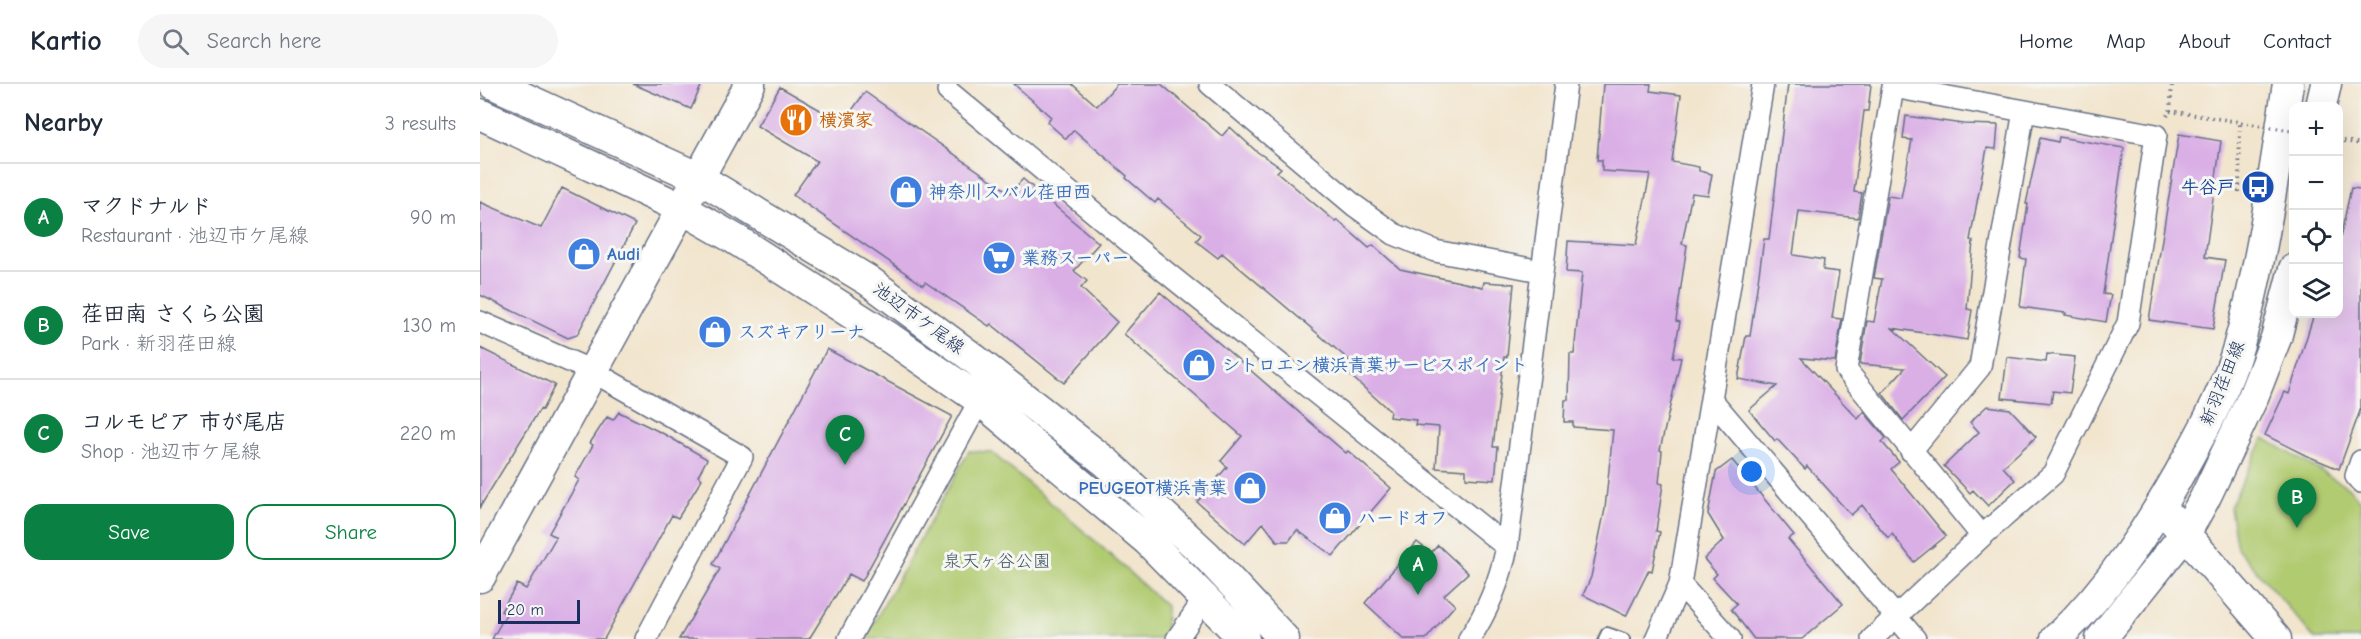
<!DOCTYPE html>
<meta charset="utf-8">
<style>
:root{--surface:#fff;--page:#f6f6f7;--text:#1f2937;--muted:#747a83;--line:#e0e1e3;--accent:#0b8043}
body{margin:0;font-family:"Comic Neue","Klee One",sans-serif;background:var(--page);color:var(--text)}
.controls{position:absolute;right:18px;top:18px;display:grid;overflow:hidden;border-radius:12px;box-shadow:0 6px 24px #0002}
.controls button{width:54px;height:54px;display:grid;place-items:center;padding:0;border:0;border-bottom:2px solid var(--line);background:var(--surface);color:var(--text);font:30px sans-serif}
.scale{position:absolute;left:18px;bottom:15px;width:82px;box-sizing:border-box;padding-left:6px;border:3px solid #1b2f5e;border-top:0;font-size:16px;line-height:21px;white-space:nowrap;color:#1b2f5e;-webkit-text-stroke:4px #f6f6f2;paint-order:stroke}
.you{position:absolute;left:1272px;top:388px;width:21px;height:21px;margin:-15px;border:4px solid #fff;border-radius:50%;background:#1a73e8;box-shadow:0 0 0 9px #1a73e833}
.badge{display:grid;place-items:center;width:39px;height:39px;border-radius:50%;background:var(--accent);color:#fff;font-size:20px;font-weight:700}
.pin{position:absolute;translate:-50% -50px;filter:drop-shadow(0 2px 3px #0008)}
.pin::after{content:'';position:absolute;top:32px;width:21px;height:18px;background:inherit;clip-path:polygon(0 0,100% 0,50% 100%)}
.list{margin:0;padding:0;list-style:none}
h2{display:flex;justify-content:space-between;align-items:center;height:78px;margin:0;padding:0 24px;font-size:26px}
h2 small{font-size:20px;font-weight:400;color:var(--muted)}
.list li{display:grid;grid-template-columns:39px 1fr auto;gap:18px;align-items:center;box-sizing:border-box;height:108px;padding:0 24px;border-top:2px solid var(--line)}
.list b{display:block;font-size:22px;white-space:nowrap}
.list p{margin:0;font-size:20px;white-space:nowrap;color:var(--muted)}
.list em{font-size:20px;font-style:normal;color:var(--muted)}
.actions{display:flex;gap:12px;padding:18px 24px}
.actions a{flex:1;padding:14px 0;border:2px solid var(--accent);border-radius:18px;text-align:center;font-size:21px;color:var(--accent)}
.actions .main{background:var(--accent);color:#fff}
.icon{flex:none;width:33px;height:33px;fill:none;stroke:currentColor;stroke-width:2;stroke-linecap:round;stroke-linejoin:round}
.map{position:relative;flex:none;width:1881px;height:555px;overflow:hidden}
header{display:flex;align-items:center;gap:36px;box-sizing:border-box;height:84px;padding:0 30px;background:var(--surface);border-bottom:2px solid var(--line)}
header strong{font-size:28px}
nav{display:flex;gap:33px;margin-inline-start:auto;font-size:21px}
.search{width:420px;height:54px;background:var(--page);display:flex;align-items:center;gap:15px;box-sizing:border-box;padding:0 21px;border-radius:33px;color:var(--muted);font-size:22px}
main{display:flex}
aside{flex:1;background:var(--surface)}
.map>svg:first-child{display:block}
.green{fill:#b1cb71;stroke:#667d68;stroke-width:1.5}
.building{fill:#daafe6}
.lines{fill:none;stroke-linecap:round;stroke-linejoin:round}
.lane-casing{stroke:#666f85;stroke-width:14}
.street-casing{stroke:#666f85;stroke-width:24}
.secondary-casing{stroke:#666f85;stroke-width:33}
.path{stroke:#666f85;stroke-width:4;stroke-dasharray:1.5 4.5;stroke-linecap:butt}
.lane{stroke:#fff;stroke-width:10}
.street{stroke:#fff;stroke-width:21}
.secondary{stroke:#fff;stroke-width:30}
.path-bridge{stroke:#666f85;stroke-width:4;stroke-dasharray:1.5 4.5;stroke-linecap:butt}
.labels{text-anchor:middle;stroke-width:6;stroke-linejoin:round;paint-order:stroke}
.food-label{font-size:18px;font-weight:bold;fill:#c56008;stroke:#f6f6f2;text-anchor:start}
.transit-label{font-size:18px;font-weight:bold;fill:#164399;stroke:#f6f6f2;text-anchor:end}
.shop-label{font-size:18px;font-weight:bold;fill:#366cbe;stroke:#f6f6f2;text-anchor:start}
.street-label{font-size:18px;fill:#1b2f5e;stroke:#f6f6f2}
.park-label{font-size:18px;fill:#405663;stroke:#f6f6f2}
</style>
<header>
<strong>Kartio</strong>
<div class="search"><svg class="icon" aria-label="search" viewBox="0 0 24 24"><circle cx="10" cy="10" r="6"/><path d="M15 15l6 6"/></svg>Search here</div>
<nav><a>Home</a><a>Map</a><a>About</a><a>Contact</a></nav>
</header>
<main>
<aside>
<h2>Nearby<small>3 results</small></h2>
<ul class="list">
<li><span class="badge">A</span><div><b>マクドナルド</b><p>Restaurant · 池辺市ケ尾線</p></div><em>90 m</em></li>
<li><span class="badge">B</span><div><b>荏田南 さくら公園</b><p>Park · 新羽荏田線</p></div><em>130 m</em></li>
<li><span class="badge">C</span><div><b>コルモピア 市が尾店</b><p>Shop · 池辺市ケ尾線</p></div><em>220 m</em></li>
</ul>
<div class="actions"><a class="main">Save</a><a>Share</a></div>
</aside>
<div class="map">
<svg width="1881" height="555" viewBox="0 0 1881 555">
<rect width="100%" height="100%" fill="#f6f6f2"/>
<filter id="ink" filterUnits="userSpaceOnUse"><feTurbulence type="fractalNoise" baseFrequency=".0167" numOctaves="2"/><feDisplacementMap in="SourceGraphic" scale="12" xChannelSelector="R" yChannelSelector="G"/><feConvolveMatrix kernelMatrix="1 2 1 2 8 2 1 2 1" color-interpolation-filters="sRGB"/></filter>
<filter id="wash" filterUnits="userSpaceOnUse"><feTurbulence type="fractalNoise" baseFrequency=".008" numOctaves="4" result="noise"/><feDisplacementMap in="SourceGraphic" scale="24" xChannelSelector="R" yChannelSelector="G"/><feGaussianBlur stdDeviation="1.35" result="paint"/><feColorMatrix in="noise" values="0 0 0 0 0 0 0 0 0 0 0 0 0 0 0 0 0 1.4 0 .05"/><feComposite in="paint" operator="in"/></filter>
<g filter="url(#wash)">
<rect width="100%" height="100%" fill="#f2e5ce"/>
<path class="green" d="M1784 354 1868 403 1881 419V555H1835L1757 464 1750 423Z
M489 367 511 368 614 456 686 522V546L679 555H385Z"/>
<g id="blocks">
<path class="building" d="M153 0H222L211 25Z
M534 0H592L617 22 637 0H681L742 52 750 43 776 67 801 84 797 88 856 138 857 136 889 164 893 161 920 185 1003 203 1004 198 1034 200 1027 273H1024L1013 363H1018L1015 396 986 394V386L956 384 959 343 935 341 936 336 909 333 910 327 862 284 869 276 742 169 738 174 716 157 721 151 678 115 675 119 646 94 647 92 594 46 586 55 567 38 571 33Z
M1123 0H1171L1170 7 1201 11 1192 78 1219 83V87L1232 90 1228 111 1212 109 1202 160 1207 161 1196 237 1200 238 1193 273 1201 274 1180 366 1182 367 1179 399 1183 400 1176 447 1180 448 1172 487 1169 486 1146 532 1103 511 1111 493 1125 425 1133 346 1093 343V338H1084L1085 316H1089L1090 270H1094L1102 189 1086 188 1088 157 1156 161 1170 90 1122 87V76H1117Z
M1308 0H1391L1388 27H1384L1374 108 1382 109 1378 134 1319 127 1313 171 1344 176 1343 186 1359 188 1352 234 1362 235 1355 277 1321 274 1378 335 1384 328 1406 354 1402 358 1419 378 1411 385 1466 452 1434 478 1412 450 1408 454 1382 421 1371 431 1327 382 1325 385 1297 355 1295 357 1269 326 1297 302 1258 295 1266 252H1270L1284 155H1289Z
M300 3 363 39 385 8 530 109 543 95 619 159 594 187 607 197 601 204 637 238 584 299 511 240 509 242 445 198 443 201 313 111 337 77 277 42Z
M1426 32 1483 40 1518 41 1516 65 1507 64 1490 156 1493 157 1487 225 1492 226 1487 256 1412 244 1465 293 1423 336 1402 309 1425 284 1380 280 1387 237 1394 238 1402 195 1394 194 1408 112 1421 114 1432 56 1423 55Z
M1699 50 1741 57 1725 173 1745 176 1733 245 1669 236Z
M1579 53 1644 64 1623 210 1631 211 1626 238 1585 231 1586 229 1540 223 1546 175 1540 174 1548 120H1546L1560 54 1578 58Z
M82 104 155 140 97 251 88 254 0 211V118L61 144Z
M1871 104 1881 105V324L1859 385 1825 371 1785 351 1805 308 1809 310 1834 230H1858V164Z
M680 208 866 369 868 367 911 404 853 472 817 446 809 457H797L783 439 765 460 717 418 747 383 741 377 762 352 644 250Z
M0 264 75 301 62 326 60 325 0 423Z
M347 265 472 332 382 497 369 490 329 555H199L240 485 233 480Z
M1567 270 1595 273 1590 309 1573 307 1571 319 1522 314 1527 273 1566 278Z
M1507 322 1530 325 1556 353 1523 383 1535 396 1508 422 1493 406 1490 409 1464 382 1499 348 1490 338Z
M139 328 184 350 227 375 218 392 222 395 198 434 192 431 124 555H12L26 530 21 527 37 500 46 505 76 453 69 449 99 396 95 393 113 361 110 359 127 333 133 336Z
M1252 376 1314 451 1308 455 1363 520 1322 555H1274L1251 525 1257 520 1233 494 1237 490 1224 475 1244 456 1228 430 1236 388Z
M937 458 951 469 958 461 988 489 964 511 975 521 946 555H924L885 519Z"/>
</g>
</g>
<g filter="url(#ink)">
<use href="#blocks" fill-opacity="0" stroke="#666f85" stroke-width="1.5"/>
<g class="lines">
<defs>
<path id="lane" d="M1124 555 1127 549 1144 555"/>
<path id="street" d="M730 0 875 122 914 150 955 167 1061 187
M1283 0 1231 315 1435 555
M468 7 677 181 1027 463
M0 238 112 287 262 373 166 555
M1431 367 1500 283 1544 27
M1881 377 1876 392 1881 398
M1200 500 1250 555
M369 555 500 316
M697 555 725 514
M989 555C1008 527 1020 496 1027 463L1086 0
M1176 555 1200 500 1231 315
M1392 555 1502 452 1573 390 1648 239 1676 51 1413 3 1366 286 1502 452"/>
<path id="secondary" d="M14 0 219 94 389 197 489 271 627 379 726 471 804 555
M1841 22 1846 0
M0 30 201 124 255 155 410 254 500 316 667 456 764 555
M1692 435 1796 555
M0 493 270 0
M1576 555C1631 503 1673 438 1709 372 1729 336 1748 299 1759 260 1783 175 1794 87 1808 0
M1621 555 1705 450 1725 414 1773 313 1796 254 1814 185"/>
</defs>
<use href="#lane" class="lane-casing"/>
<use href="#street" class="street-casing"/>
<use href="#secondary" class="secondary-casing"/>
<path class="path" d="M1687 32 1690 27 1692 0
M1858 56 1881 60
M1759 108 1760 37"/>
<use href="#lane" class="lane"/>
<use href="#street" class="street"/>
<use href="#secondary" class="secondary"/>
<path class="path-bridge" d="M1690 27 1814 47"/>
</g>
</g>
<defs>
<symbol id="restaurant-disc" viewBox="-11 -11 22 22"><circle r="9.5" fill="#e8710a" stroke="#f6f6f2"/><path d="M-5-6h1v4h1v-4h1v4h1v-4h1v5L-1.5 .5V6h-2V.5L-5-1ZM5-6V6H3V1.5H1.5Q1.5-4 5-6Z" fill="#fff"/></symbol>
<symbol id="bus-disc" viewBox="-11 -11 22 22"><circle r="9.5" fill="#1a4fb4" stroke="#f6f6f2"/><path d="M-5-6H5V4H4V6H2V4H-2V6H-4V4H-5ZM-3.5-4V0h7V-4ZM-3.5 1.2v1.5H-2V1.2ZM2 1.2v1.5H3.5V1.2Z" fill="#fff"/></symbol>
<symbol id="shop-disc" viewBox="-11 -11 22 22"><circle r="9.5" fill="#3f7fe0" stroke="#f6f6f2"/><path d="M-5-2.5h2.3a2.7 3.5 0 0 1 5.4 0H5L5.5 6h-11ZM-1.5-2.5h3a1.5 2.3 0 0 0-3 0Z" fill="#fff"/></symbol>
<symbol id="supermarket-disc" viewBox="-11 -11 22 22"><circle r="9.5" fill="#3f7fe0" stroke="#f6f6f2"/><path d="M-6-5.5h2.5l.6 2H6L4.5 2H-2.5L-4.4-4H-6ZM-1.5 3.2a1.3 1.3 0 1 0 .1 0ZM3 3.2a1.3 1.3 0 1 0 .1 0Z" fill="#fff"/></symbol>
</defs>
<g fill-rule="evenodd">
<use href="#restaurant-disc" x="297" y="17" width="38" height="38"/>
<use href="#bus-disc" x="1759" y="84" width="38" height="38"/>
<use href="#shop-disc" x="407" y="89" width="38" height="38"/>
<use href="#shop-disc" x="85" y="151" width="38" height="38"/>
<use href="#supermarket-disc" x="500" y="155" width="38" height="38"/>
<use href="#shop-disc" x="216" y="229" width="38" height="38"/>
<use href="#shop-disc" x="700" y="262" width="38" height="38"/>
<use href="#shop-disc" x="751" y="385" width="38" height="38"/>
<use href="#shop-disc" x="836" y="415" width="38" height="38"/>
</g>
<g class="labels">
<g class="food-label">
<text x="339" y="42">横濱家</text>
</g>
<g class="transit-label">
<text x="1755" y="109">牛谷戸</text>
</g>
<g class="shop-label">
<text x="449" y="114">神奈川スバル荏田西</text>
<text x="127" y="176">Audi</text>
<text x="542" y="180">業務スーパー</text>
<text x="258" y="254">スズキアリーナ</text>
<text x="742" y="287">シトロエン横浜青葉サービスポイント</text>
<text x="747" y="410" text-anchor="end">PEUGEOT横浜青葉</text>
<text x="878" y="440">ハードオフ</text>
</g>
<g class="street-label">
<text transform="translate(439 234) rotate(36)" y="6">池辺市ケ尾線</text>
<text transform="translate(1742 299) rotate(-68)" y="6">新羽荏田線</text>
</g>
<g class="park-label">
<text x="517" y="483">泉天ヶ谷公園</text>
</g>
</g>
</svg>
<div class="controls">
<button>+</button>
<button>−</button>
<button><svg class="icon" aria-label="locate" viewBox="0 0 24 24"><circle cx="12" cy="12" r="6"/><path d="M12 2v4M12 18v4M2 12h4M18 12h4"/></svg></button>
<button><svg class="icon" aria-label="layers" viewBox="0 0 24 24"><path d="M12 4l9 5-9 5-9-5zM3 14l9 5 9-5"/></svg></button>
</div>
<div class="scale">20 m</div>
<div class="you"></div>
<div class="pin badge" style="left:938px;top:511px">A</div>
<div class="pin badge" style="left:1817px;top:444px">B</div>
<div class="pin badge" style="left:365px;top:381px">C</div>
</div>
</main>
